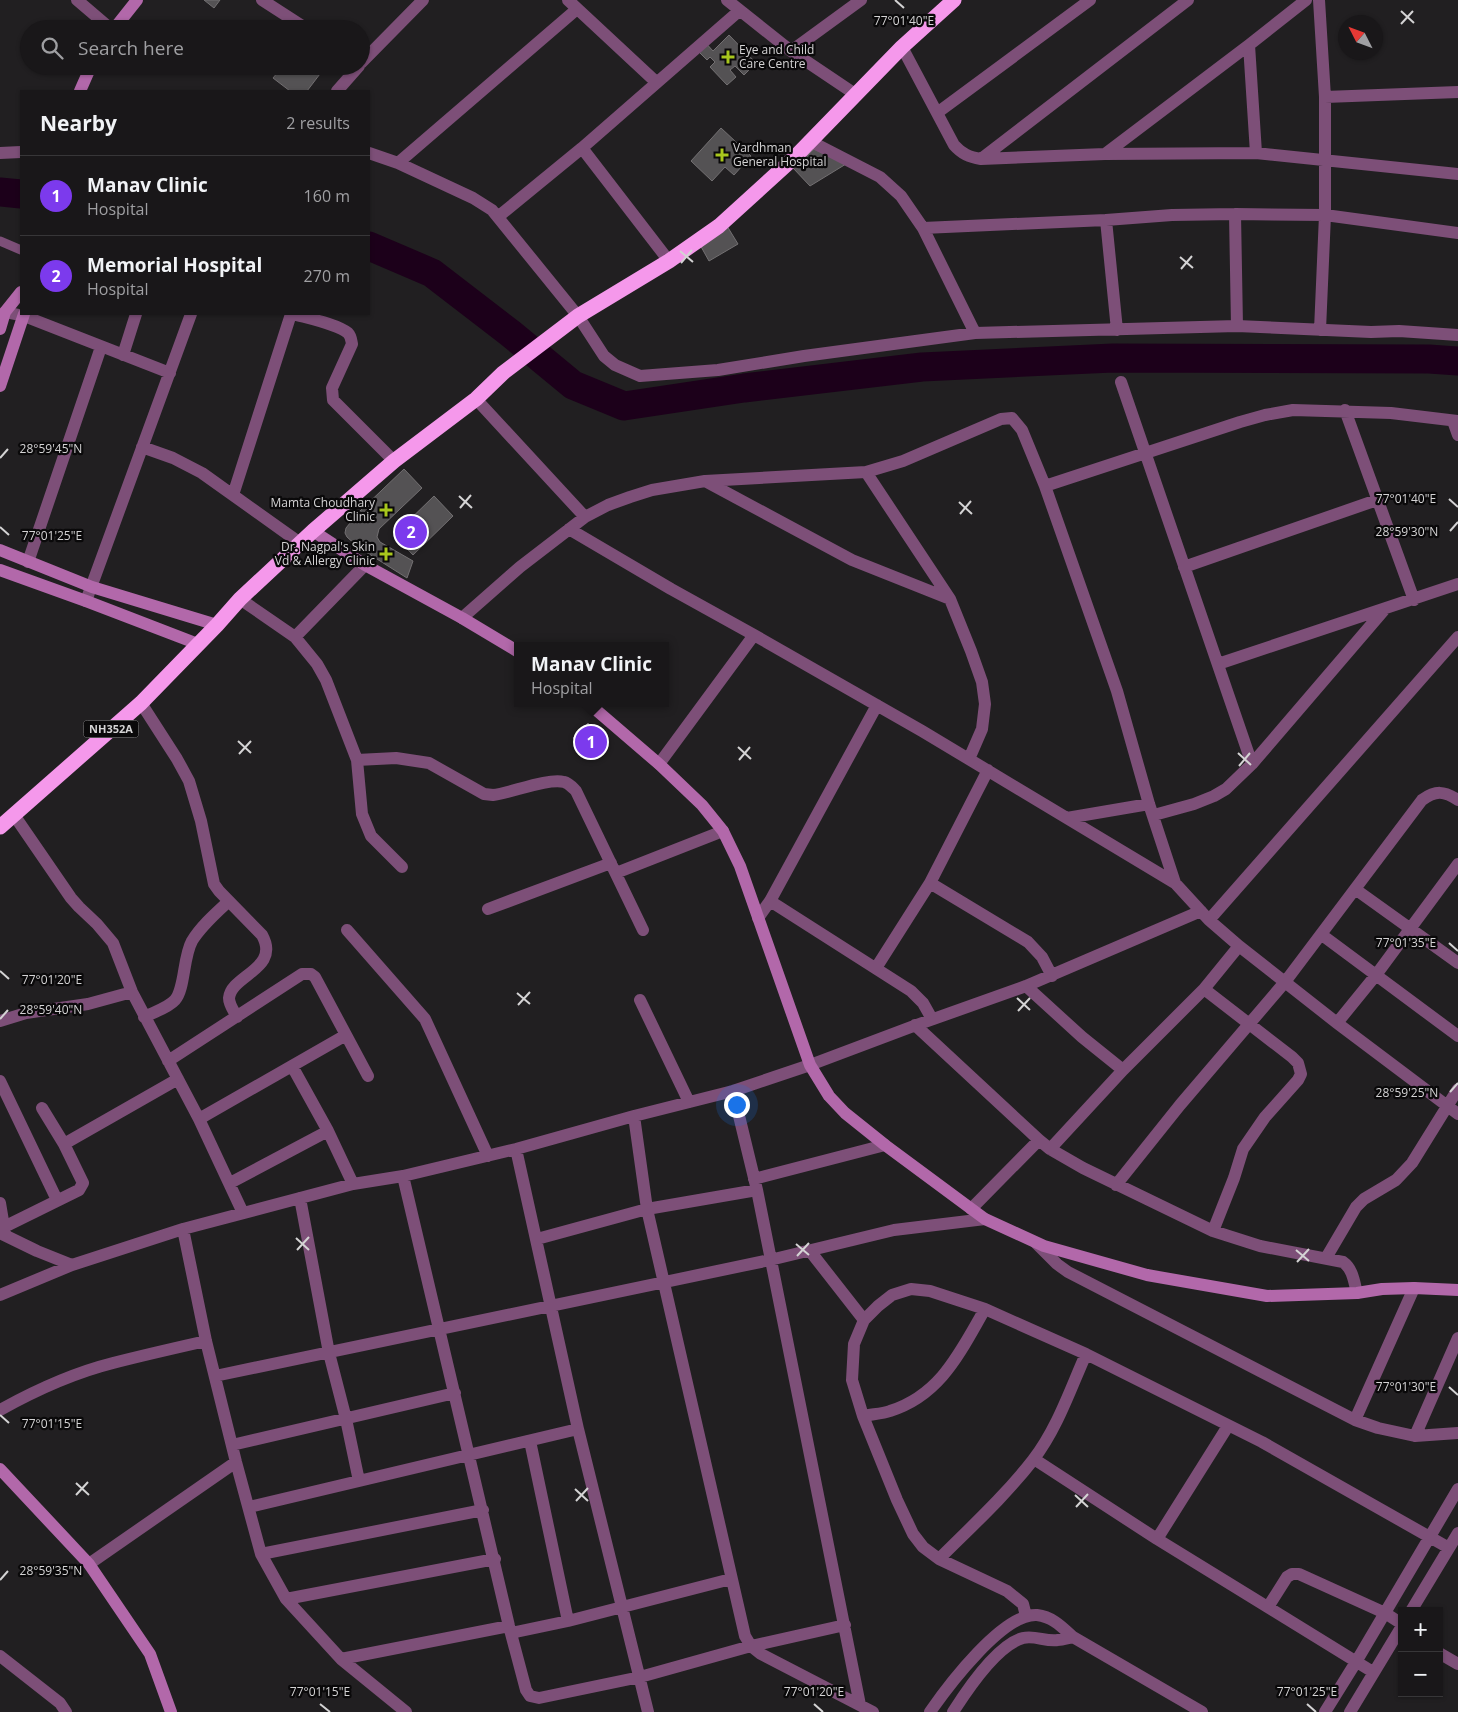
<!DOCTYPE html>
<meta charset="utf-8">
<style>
:root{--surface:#191719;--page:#262426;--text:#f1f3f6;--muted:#9f9fa2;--line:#373638;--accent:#7c3aed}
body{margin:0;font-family:"Open Sans",sans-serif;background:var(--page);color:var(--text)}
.controls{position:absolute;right:15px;bottom:15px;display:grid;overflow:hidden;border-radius:0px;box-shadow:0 1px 4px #0004}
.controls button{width:45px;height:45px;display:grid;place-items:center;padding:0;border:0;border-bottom:1px solid var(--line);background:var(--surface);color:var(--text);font:25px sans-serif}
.compass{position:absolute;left:1338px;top:15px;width:45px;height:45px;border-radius:50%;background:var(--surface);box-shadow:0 1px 4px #0004;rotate:312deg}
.you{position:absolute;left:736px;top:1104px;width:18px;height:18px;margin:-12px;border:4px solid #fff;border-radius:50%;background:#1a73e8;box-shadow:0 0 0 8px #1a73e833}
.badge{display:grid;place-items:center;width:32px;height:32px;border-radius:50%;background:var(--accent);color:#fff;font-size:16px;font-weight:700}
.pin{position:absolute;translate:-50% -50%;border:2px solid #fff;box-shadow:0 1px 5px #0006}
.popup{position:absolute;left:514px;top:642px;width:155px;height:65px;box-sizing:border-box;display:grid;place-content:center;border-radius:0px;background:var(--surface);filter:drop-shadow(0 1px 4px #0005);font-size:16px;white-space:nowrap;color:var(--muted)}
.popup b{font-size:19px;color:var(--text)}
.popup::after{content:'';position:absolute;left:50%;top:100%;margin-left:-10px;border:10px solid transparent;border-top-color:var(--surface)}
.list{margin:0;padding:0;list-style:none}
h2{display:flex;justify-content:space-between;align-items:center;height:65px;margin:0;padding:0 20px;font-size:21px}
h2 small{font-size:16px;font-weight:400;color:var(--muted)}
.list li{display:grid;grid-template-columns:32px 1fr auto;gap:15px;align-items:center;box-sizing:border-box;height:80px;padding:0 20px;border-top:1px solid var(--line)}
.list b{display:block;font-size:19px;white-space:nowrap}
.list p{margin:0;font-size:16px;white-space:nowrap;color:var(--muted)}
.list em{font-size:16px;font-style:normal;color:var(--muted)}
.icon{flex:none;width:28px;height:28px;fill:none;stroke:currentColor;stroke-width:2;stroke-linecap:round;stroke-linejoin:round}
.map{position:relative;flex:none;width:1458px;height:1712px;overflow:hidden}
.search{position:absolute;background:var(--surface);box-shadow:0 1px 4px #0004;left:20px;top:20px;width:350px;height:55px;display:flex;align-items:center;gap:12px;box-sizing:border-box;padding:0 18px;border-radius:28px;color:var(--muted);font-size:19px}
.panel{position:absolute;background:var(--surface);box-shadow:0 1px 4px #0004;left:20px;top:90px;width:350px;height:225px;border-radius:0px}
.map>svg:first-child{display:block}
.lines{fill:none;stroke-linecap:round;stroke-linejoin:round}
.river{stroke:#1c001a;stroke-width:29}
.building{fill:#545254;stroke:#737072}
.lane{stroke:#7d4f78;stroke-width:9}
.street{stroke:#7d4f78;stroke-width:12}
.secondary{stroke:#b268aa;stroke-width:12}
.highway{stroke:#f598eb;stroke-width:15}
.ticks{fill:none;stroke:#d4d3d4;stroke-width:2}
.poi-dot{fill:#a8c71d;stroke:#0a090a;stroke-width:2}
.labels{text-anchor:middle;stroke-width:4.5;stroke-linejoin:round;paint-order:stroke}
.shield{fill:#0a090a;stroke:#979697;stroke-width:1}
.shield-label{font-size:11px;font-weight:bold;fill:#d4d3d4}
.poi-label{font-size:12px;fill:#d4d3d4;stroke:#0a090a;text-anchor:start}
.ticks-label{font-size:12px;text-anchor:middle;fill:#d4d3d4;stroke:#0a090a;stroke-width:4.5;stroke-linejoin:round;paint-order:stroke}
</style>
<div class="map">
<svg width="1458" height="1712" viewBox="0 0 1458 1712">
<rect width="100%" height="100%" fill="#211f21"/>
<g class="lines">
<path class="river" d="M0 192 21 194
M369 246 432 273 510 333 573 385 624 406 744 388 922 367 1113 358 1429 359 1458 361"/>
</g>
<path class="building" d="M204 0H220L214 8Z
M729 35 756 63 744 75 735 66 730 70 736 77 727 85 710 67 715 62 710 57 707 60 696 49 704 41 713 51Z
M283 66H326L307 91H290L273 78Z
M721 128 751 156 734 175 725 167 712 181 691 161Z
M814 149 846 164 810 186 793 168Z
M727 226 738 244 709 261 699 243Z
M404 469 422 488 379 529 377 537 380 542 413 561 407 578 358 547 347 537 345 533 346 528 359 512Z
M434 496 453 516 413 555 394 535Z
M588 723 607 743 591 757 573 738Z"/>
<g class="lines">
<path class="lane" d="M0 241 21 250"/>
<path class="street" d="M77 0 111 29
M262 0 307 29
M568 0 656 82
M727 0 791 51 855 94
M1319 0 1325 97V215L1320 330
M1249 45 1256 153
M902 47 954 145C962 154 969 157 981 159L1105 154 1256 153 1458 174
M791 51 861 0
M361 63 423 0
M337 91 359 66
M1325 97 1458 92
M937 113 1090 0
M810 141 880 177 901 196 923 228 975 333
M582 148 669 261
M0 153 21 152
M369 153 398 163 473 198 492 210 578 316 604 356 615 365 640 376 718 370 804 356 975 333 1237 326 1371 332 1399 331 1458 335
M1105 154 1249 45 1306 0
M981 159 1188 0
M398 163 577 9
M1235 214 1237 326
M499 216 582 148 739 11
M1106 220 1117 330
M923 228 1106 220 1172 215 1235 214 1325 215 1458 233
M5 312 24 316 170 373
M293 314C307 318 337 324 348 333 351 336 351 339 352 344L332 388 333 400 394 461
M123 355 136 314
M1121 382 1252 764
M476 399 585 517
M1345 410 1414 600
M1453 421 1458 435
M142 447 173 458 202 473 300 543
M866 472 950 599 971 651 982 682 985 704 982 729 969 759
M705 481 852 560 950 599
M1045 486 1240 422 1265 415 1293 410 1391 413 1458 421
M233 495 291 314
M569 529 671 589 754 635 922 731 1175 883
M28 562 101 347
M1184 567 1377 500
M240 599 295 637 317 664 326 680 357 760 362 814 371 836 402 867
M86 601 191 314
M462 618 520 567 585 517 608 505 630 497 652 490 705 481 866 472 903 461 1001 419 1012 418 1022 430 1045 486 1117 691 1149 804 1175 883 1209 920 1239 946 1337 1023 1458 1114
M295 637 365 565
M1218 664 1458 584
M141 703 177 759 189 781 201 821 214 884 219 891 262 935C281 969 231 975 229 998 229 1005 234 1011 237 1017
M357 760 396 758 429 763 484 794 493 795C511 793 547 778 564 782 569 783 573 788 576 791L643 930
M659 764 754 635
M14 815 71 898 79 907 97 924 113 943 132 992 199 1119 243 1213
M1154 815 1194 804 1214 796 1226 789 1252 764 1384 610
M1067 818 1149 804
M616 873 723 831
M930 883 1028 942 1042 957 1052 976
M1355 889 1458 963
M770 901 911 991 923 1003 932 1019
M488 909 611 863
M758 918 770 901 877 705
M1209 920 1458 637
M347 930 425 1019 488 1156
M1322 935 1458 1036
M876 968 930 883 988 770
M1026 986 1082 1037 1123 1070
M1204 989 1292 1057 1298 1063 1301 1074 1298 1080 1265 1117 1243 1149 1234 1178 1213 1231
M640 1000 689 1102
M144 1017C154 1012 168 1008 175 1000 185 989 183 957 192 941 201 926 216 913 229 901
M0 1021 26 1013 88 1004 132 992
M1337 1023 1376 975 1458 864
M915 1025 1039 1140 1050 1149 1083 1168 1213 1231 1260 1246 1343 1262C1353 1269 1354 1282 1357 1293
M168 1061 302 974H311L315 977 368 1076
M292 1066 328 1131 353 1184
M0 1081 57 1200
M733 1091 757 1190 860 1705
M634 1116 647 1209 745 1636 751 1646 761 1654 873 1712
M199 1119 346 1035
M64 1144 178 1079
M516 1149 578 1429 648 1712
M1050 1149 1123 1070 1204 989 1239 946
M403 1176 509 1626 526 1690 530 1696 539 1698 640 1677 751 1646 845 1625
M754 1179 885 1145
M230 1183 328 1131
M1116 1185 1180 1105 1285 982 1422 800C1436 790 1444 791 1458 800
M300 1198 329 1353 346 1419 359 1481
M0 1203 5 1233
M971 1209 1039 1140
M4 1227 79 1190 83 1183 64 1144 42 1108
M183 1229 206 1341 236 1462 261 1554 286 1599 341 1659 406 1712
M0 1233 37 1251 72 1265
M537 1239 647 1209 757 1190
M1036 1243 1057 1264 1068 1272 1355 1420 1378 1428 1415 1436 1458 1433
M810 1251 864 1320
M1326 1258 1356 1207 1364 1199 1396 1180 1412 1163 1458 1089
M0 1295 72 1265 183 1229 353 1184 403 1176 516 1149 634 1116 733 1091 810 1065 911 1027 1026 986 1201 911
M215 1376 770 1260 894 1230 985 1219
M0 1410C36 1390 73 1373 113 1363 144 1355 175 1348 206 1341
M863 1416C872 1414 882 1414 890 1411 941 1395 960 1352 985 1309
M1355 1420 1414 1288
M1415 1436 1458 1338
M530 1441 568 1621
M232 1445 455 1393
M1034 1459 1157 1539 1373 1672
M249 1507 578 1429
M1157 1539 1228 1426
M261 1554 483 1510
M939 1559C971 1527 1005 1496 1033 1460 1057 1429 1070 1390 1086 1354
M89 1564 236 1462
M286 1599 495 1559
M1268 1607 1287 1577 1292 1574H1299L1385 1613 1402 1624
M1411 1611 1458 1533
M1026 1616 1023 1604 1007 1591 939 1559 923 1547 913 1534 897 1500 863 1416 852 1380 854 1344 864 1320 878 1306 892 1295 911 1289 930 1291 985 1309 1086 1354 1262 1442 1449 1548
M511 1633 568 1621 731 1579
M1439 1653 1458 1664
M0 1656 60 1703 66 1712
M341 1659 509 1626
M930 1712C948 1686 1003 1613 1037 1615 1053 1617 1062 1627 1073 1637L1202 1712
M953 1712C967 1690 997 1645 1023 1638 1035 1635 1046 1642 1058 1640 1063 1640 1068 1638 1073 1637
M1325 1712 1356 1662 1458 1489
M1350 1712 1402 1626"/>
<path class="secondary" d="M114 29 137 0
M80 91 91 66
M0 329 5 312 21 292
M0 386 24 314
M313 531 365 565 462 618 517 651
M0 550 92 587 217 625
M0 570 86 601 198 644
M588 703 659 764 702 805 723 831 740 866 810 1065 829 1096 845 1113 885 1145 985 1219 1044 1246 1147 1275 1267 1296 1357 1293 1382 1289 1414 1288 1458 1290
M0 1469 89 1564 150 1654 171 1712"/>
<path class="highway" d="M0 827 141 703 217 625 240 599 313 531 394 461 476 399 503 373 578 316 669 261 719 226 796 156 902 47 954 0"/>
</g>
<path class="ticks" d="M895 0 904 8M1401 11 1414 23M1401 24 1413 11M680 251 693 262M1180 257 1193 268M681 263 692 250M1181 269 1192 256M0 458 8 449M459 496 472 508M1449 499 1458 507M959 502 972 514M460 508 471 495M960 514 971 501M0 527 9 535M1450 531 1458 522M238 741 251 753M738 747 751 759M1238 753 1251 765M239 754 251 741M739 760 750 747M1239 766 1250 753M1449 943 1458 951M0 971 9 979M517 993 530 1004M1017 998 1030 1010M518 1005 530 992M1018 1011 1030 998M0 1019 8 1010M1450 1092 1458 1083M296 1238 309 1250M796 1244 809 1255M297 1250 309 1237M1296 1250 1309 1261M797 1256 809 1243M1297 1262 1309 1249M1449 1387 1458 1395M0 1415 9 1423M76 1483 89 1495M575 1489 588 1501M76 1495 88 1482M1075 1495 1088 1507M576 1501 588 1488M1076 1507 1088 1494M0 1580 8 1571M320 1704 330 1712M814 1704 823 1712M1307 1704 1316 1712"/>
<g class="poi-dot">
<path d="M725.5 49.5h5v5h5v5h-5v5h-5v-5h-5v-5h5z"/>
<path d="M719.5 147.5h5v5h5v5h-5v5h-5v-5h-5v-5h5z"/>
<path d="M383.5 502.5h5v5h5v5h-5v5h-5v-5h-5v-5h5z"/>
<path d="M383.5 546.5h5v5h5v5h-5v5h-5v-5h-5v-5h5z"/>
</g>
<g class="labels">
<rect class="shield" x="83.5" y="720.5" width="55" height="17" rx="4"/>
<g class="shield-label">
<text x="111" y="733">NH352A</text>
</g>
<g class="poi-label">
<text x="739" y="54">Eye and Child<tspan x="739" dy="14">Care Centre</tspan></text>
<text x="733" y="152">Vardhman<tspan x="733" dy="14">General Hospital</tspan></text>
<text x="375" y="507" text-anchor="end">Mamta Choudhary<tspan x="375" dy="14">Clinic</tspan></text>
<text x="375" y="551" text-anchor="end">Dr. Nagpal's Skin<tspan x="375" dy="14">Vd &amp; Allergy Clinic</tspan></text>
</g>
</g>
<g class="ticks-label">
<text x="904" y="25">77°01'40"E</text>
<text x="51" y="453">28°59'45"N</text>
<text x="1406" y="503">77°01'40"E</text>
<text x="1407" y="536">28°59'30"N</text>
<text x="52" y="540">77°01'25"E</text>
<text x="1406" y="947">77°01'35"E</text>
<text x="52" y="984">77°01'20"E</text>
<text x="51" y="1014">28°59'40"N</text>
<text x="1407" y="1097">28°59'25"N</text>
<text x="1406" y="1391">77°01'30"E</text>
<text x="52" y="1428">77°01'15"E</text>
<text x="51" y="1575">28°59'35"N</text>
<text x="320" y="1696">77°01'15"E</text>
<text x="814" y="1696">77°01'20"E</text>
<text x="1307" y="1696">77°01'25"E</text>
</g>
</svg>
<div class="controls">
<button>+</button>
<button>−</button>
</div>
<svg class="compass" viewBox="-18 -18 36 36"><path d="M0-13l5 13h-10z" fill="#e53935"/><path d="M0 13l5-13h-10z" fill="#9f9fa2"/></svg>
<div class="you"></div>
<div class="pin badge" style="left:591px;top:742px">1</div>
<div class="popup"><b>Manav Clinic</b>Hospital</div>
<div class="pin badge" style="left:411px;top:532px">2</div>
<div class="search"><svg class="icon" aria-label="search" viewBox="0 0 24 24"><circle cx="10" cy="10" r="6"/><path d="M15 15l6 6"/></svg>Search here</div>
<section class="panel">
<h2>Nearby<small>2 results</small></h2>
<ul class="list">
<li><span class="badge">1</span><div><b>Manav Clinic</b><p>Hospital</p></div><em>160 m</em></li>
<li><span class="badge">2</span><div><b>Memorial Hospital</b><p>Hospital</p></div><em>270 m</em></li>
</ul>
</section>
</div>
